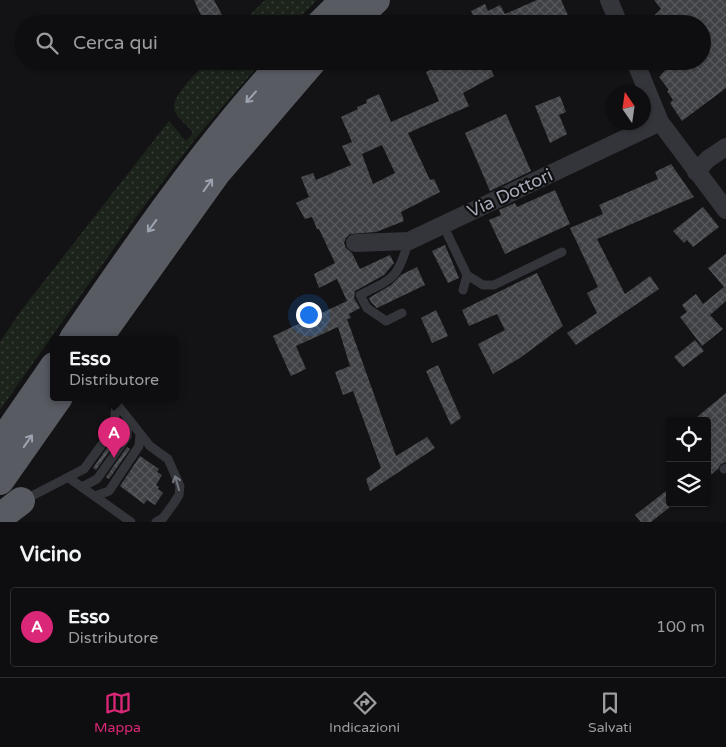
<!DOCTYPE html>
<html lang="it">
<style>
:root{--surface:#0e0e10;--page:#171719;--text:#f1f3f6;--muted:#9b9c9f;--line:#2e2e30;--accent:#db2777}
body{margin:0;font-family:"Varela Round",sans-serif;background:var(--page);color:var(--text)}
.controls{position:absolute;right:15px;bottom:15px;display:grid;overflow:hidden;border-radius:5px;box-shadow:0 1px 4px #0004}
.controls button{width:45px;height:45px;display:grid;place-items:center;padding:0;border:0;border-bottom:1px solid var(--line);background:var(--surface);color:var(--text);font:25px sans-serif}
.compass{position:absolute;left:606px;top:85px;width:45px;height:45px;border-radius:50%;background:var(--surface);box-shadow:0 1px 4px #0004;rotate:347deg}
.you{position:absolute;left:308px;top:314px;width:18px;height:18px;margin:-12px;border:4px solid #fff;border-radius:50%;background:#1a73e8;box-shadow:0 0 0 8px #1a73e833}
.badge{display:grid;place-items:center;width:32px;height:32px;border-radius:50%;background:var(--accent);color:#fff;font-size:16px;font-weight:700}
.pin{position:absolute;translate:-50% -41px;filter:drop-shadow(0 1px 2px #0008)}
.pin::after{content:'';position:absolute;top:26px;width:18px;height:15px;background:inherit;clip-path:polygon(0 0,100% 0,50% 100%)}
.popup{position:absolute;left:50px;top:336px;width:128px;height:65px;box-sizing:border-box;display:grid;place-content:center;border-radius:5px;background:var(--surface);filter:drop-shadow(0 1px 4px #0005);font-size:16px;white-space:nowrap;color:var(--muted)}
.popup b{font-size:19px;color:var(--text)}
.popup::after{content:'';position:absolute;left:50%;top:100%;margin-left:-10px;border:10px solid transparent;border-top-color:var(--surface)}
.list{margin:0;padding:0;list-style:none}
h2{display:flex;justify-content:space-between;align-items:center;height:65px;margin:0;padding:0 20px;font-size:21px}
h2 small{font-size:16px;font-weight:400;color:var(--muted)}
.list li{display:grid;grid-template-columns:32px 1fr auto;gap:15px;align-items:center;box-sizing:border-box;height:80px;margin:0 10px 10px;padding:0 10px;border:1px solid var(--line);border-radius:5px}
.list b{display:block;font-size:19px;white-space:nowrap}
.list p{margin:0;font-size:16px;white-space:nowrap;color:var(--muted)}
.list em{font-size:16px;font-style:normal;color:var(--muted)}
.icon{flex:none;width:28px;height:28px;fill:none;stroke:currentColor;stroke-width:2;stroke-linecap:round;stroke-linejoin:round}
.map{position:relative;flex:none;width:726px;height:522px;overflow:hidden}
.search{position:absolute;background:var(--surface);box-shadow:0 1px 4px #0004;left:15px;right:15px;top:15px;height:55px;display:flex;align-items:center;gap:12px;box-sizing:border-box;padding:0 18px;border-radius:28px;color:var(--muted);font-size:19px}
.sheet{height:155px;background:var(--surface)}
nav{display:flex;justify-content:space-around;align-items:center;box-sizing:border-box;height:70px;border-top:1px solid var(--line);background:var(--surface);font-size:14px;color:var(--muted)}
nav a{display:grid;justify-items:center;gap:2px}
nav .on{color:var(--accent)}
.map>svg:first-child{display:block}
.grass{fill:url(#grass-dots)}
.building{fill:url(#building-cross-hatch);fill-rule:evenodd}
.lines{fill:none;stroke-linecap:round;stroke-linejoin:round}
.service{stroke:#34353a;stroke-width:9}
.minor{stroke:#34353a;stroke-width:18}
.trunk{stroke:#585b62;stroke-width:28}
.oneway{stroke:#9ca3ae}
.oneway2{stroke:#72767e}
.labels{text-anchor:middle;stroke-width:4.5;stroke-linejoin:round;paint-order:stroke}
.street-label{font-size:18px;fill:#a4abb6;stroke:#0e0e10}
</style>
<div class="map">
<svg width="726" height="522" viewBox="0 0 726 522">
<defs>
<pattern id="grass-dots" width="8" height="8" patternUnits="userSpaceOnUse" patternTransform="scale(1.25)"><rect width="8" height="8" fill="#1b231b"/><path d="M2 2h.1M6 6h.1" fill="none" stroke="#39403a" stroke-width="1.8" stroke-linecap="round"/></pattern>
<pattern id="building-cross-hatch" width="8" height="8" patternUnits="userSpaceOnUse" patternTransform="scale(1.25)"><rect width="8" height="8" fill="#3f4145"/><path d="M0 0l8 8M0 8l8-8" fill="none" stroke="#585a5e"/></pattern>
</defs>
<rect width="100%" height="100%" fill="#131315"/>
<path class="grass" d="M265 0H317L293 24H241Z
M208 61H262L196 138 136 217 0 410V342L20 312 169 121 186 141 193 133C188 126 179 120 175 112 168 98 199 71 208 61Z"/>
<path class="building" d="M194 0H214L227 24H205Z
M537 0H561L572 24H461L474 17 471 11 485 4 488 11 500 5 505 14Z
M654 0H726V88L682 121 670 103 673 100 667 91 669 90 659 77 674 61H702V24H645L661 9Z
M449 61H487L494 76 463 93 469 106 408 133 430 180 434 179 440 192 401 212 404 221 376 232 350 234 346 238 344 243 346 248 352 253 360 269 390 255 394 263 384 275 355 291 354 298 360 308 349 314 351 318 347 319 396 456 427 437 435 448 370 491 366 479 381 468 353 391 343 395 335 372 350 366 338 327 296 346 306 369 291 376 273 336 347 301 337 279 319 288 314 274 335 263 319 229H317L312 217 305 219 296 203 309 197 301 177 313 173 316 180 351 165 342 146 352 142 341 117 358 109 357 107 367 103 366 100 379 94 391 122 439 101 426 72ZM382 145 395 173 373 184 362 154Z
M560 96 566 112 559 115 567 134 550 143 535 106Z
M506 114 531 171 490 191 465 133Z
M671 164 694 197 597 239 625 294 650 276 659 289 576 345 567 333 597 313 587 293 598 287 570 228 603 214 599 205 658 179 655 172Z
M555 190 570 224 505 254 489 220 501 215 499 210 515 203 517 207Z
M703 207 719 227 693 247 687 240 684 243 673 231Z
M445 245 459 278 448 283 432 251Z
M726 254V301L710 315 723 329 702 346 680 317 687 312 682 305 696 294 703 304 724 287 708 268Z
M417 267 425 285 377 308 371 302 369 298 391 285 401 275Z
M537 273 563 326 520 358 493 374 478 344 505 330 497 314 469 326 462 310Z
M436 310 448 336 432 343 421 318Z
M695 340 704 351 683 367 674 357Z
M438 365 461 418 451 425 426 371Z
M726 393V462L721 464 718 469 707 478V421H701L697 417Z
M114 438 117 440 96 470 93 468Z
M127 447 130 449 109 479 106 477Z
M140 456 159 469 157 472 162 475 156 485 159 487 158 489 163 493 155 505 147 500 144 504 120 486Z
M670 488V507L651 522H641L635 515Z"/>
<g class="lines">
<path class="service" d="M443 225 467 275 463 290
M467 275 483 285H494L562 252
M402 313 386 321 367 308 360 295C396 277 396 279 409 241
M116 403 150 446 168 459 180 486 179 495 174 503 163 518 156 522
M724 469 726 468
M69 478 131 522
M82 487 97 479 127 437 128 419
M95 496 109 491 139 446 140 434
M24 500 84 469 114 428 116 403 115 397"/>
<path class="minor" d="M609 0 619 24
M635 61 660 122 726 210
M696 172 708 159 726 147
M355 243 409 241 660 122"/>
<path class="trunk" d="M320 24 344 0
M351 24 376 0
M73 339C139 243 205 147 284 61
M98 339 216 174 313 61
M0 444 54 366
M0 481 59 397
M0 517 21 501"/>
</g>
<defs><path id="oneway-shaft" d="M-6 0H5M1.5-3L5.5 0L1.5 3" fill="none" stroke-width="1.6" stroke-linecap="round" stroke-linejoin="round" transform="scale(1.25)"/></defs>
<g class="oneway">
<use href="#oneway-shaft" transform="translate(251 97) rotate(132)"/>
<use href="#oneway-shaft" transform="translate(208 185) rotate(-54)"/>
<use href="#oneway-shaft" transform="translate(152 226) rotate(126)"/>
<use href="#oneway-shaft" transform="translate(28 441) rotate(-55)"/>
</g>
<use class="oneway2" href="#oneway-shaft" transform="translate(177 483) rotate(-106)"/>
<g class="labels">
<g class="street-label">
<text transform="translate(510 193) rotate(-25)" y="6">Via Dottori</text>
</g>
</g>
</svg>
<div class="controls">
<button><svg class="icon" aria-label="locate" viewBox="0 0 24 24"><circle cx="12" cy="12" r="6"/><path d="M12 2v4M12 18v4M2 12h4M18 12h4"/></svg></button>
<button><svg class="icon" aria-label="layers" viewBox="0 0 24 24"><path d="M12 4l9 5-9 5-9-5zM3 14l9 5 9-5"/></svg></button>
</div>
<svg class="compass" viewBox="-18 -18 36 36"><path d="M0-13l5 13h-10z" fill="#e53935"/><path d="M0 13l5-13h-10z" fill="#9b9c9f"/></svg>
<div class="you"></div>
<div class="pin badge" style="left:114px;top:458px">A</div>
<div class="popup"><b>Esso</b>Distributore</div>
<div class="search"><svg class="icon" aria-label="search" viewBox="0 0 24 24"><circle cx="10" cy="10" r="6"/><path d="M15 15l6 6"/></svg>Cerca qui</div>
</div>
<section class="sheet">
<h2>Vicino<small></small></h2>
<ul class="list">
<li><span class="badge">A</span><div><b>Esso</b><p>Distributore</p></div><em>100 m</em></li>
</ul>
</section>
<nav>
<a class="on"><svg class="icon" aria-label="map" viewBox="0 0 24 24"><path d="M3 6l6-2 6 2 6-2v14l-6 2-6-2-6 2zM9 4v14M15 6v14"/></svg>Mappa</a>
<a><svg class="icon" aria-label="directions" viewBox="0 0 24 24"><path d="M12 3l9 9-9 9-9-9zM9 14v-3h6M13 9l2 2-2 2"/></svg>Indicazioni</a>
<a><svg class="icon" aria-label="saved" viewBox="0 0 24 24"><path d="M7 4h10v16l-5-4-5 4z"/></svg>Salvati</a>
</nav>
